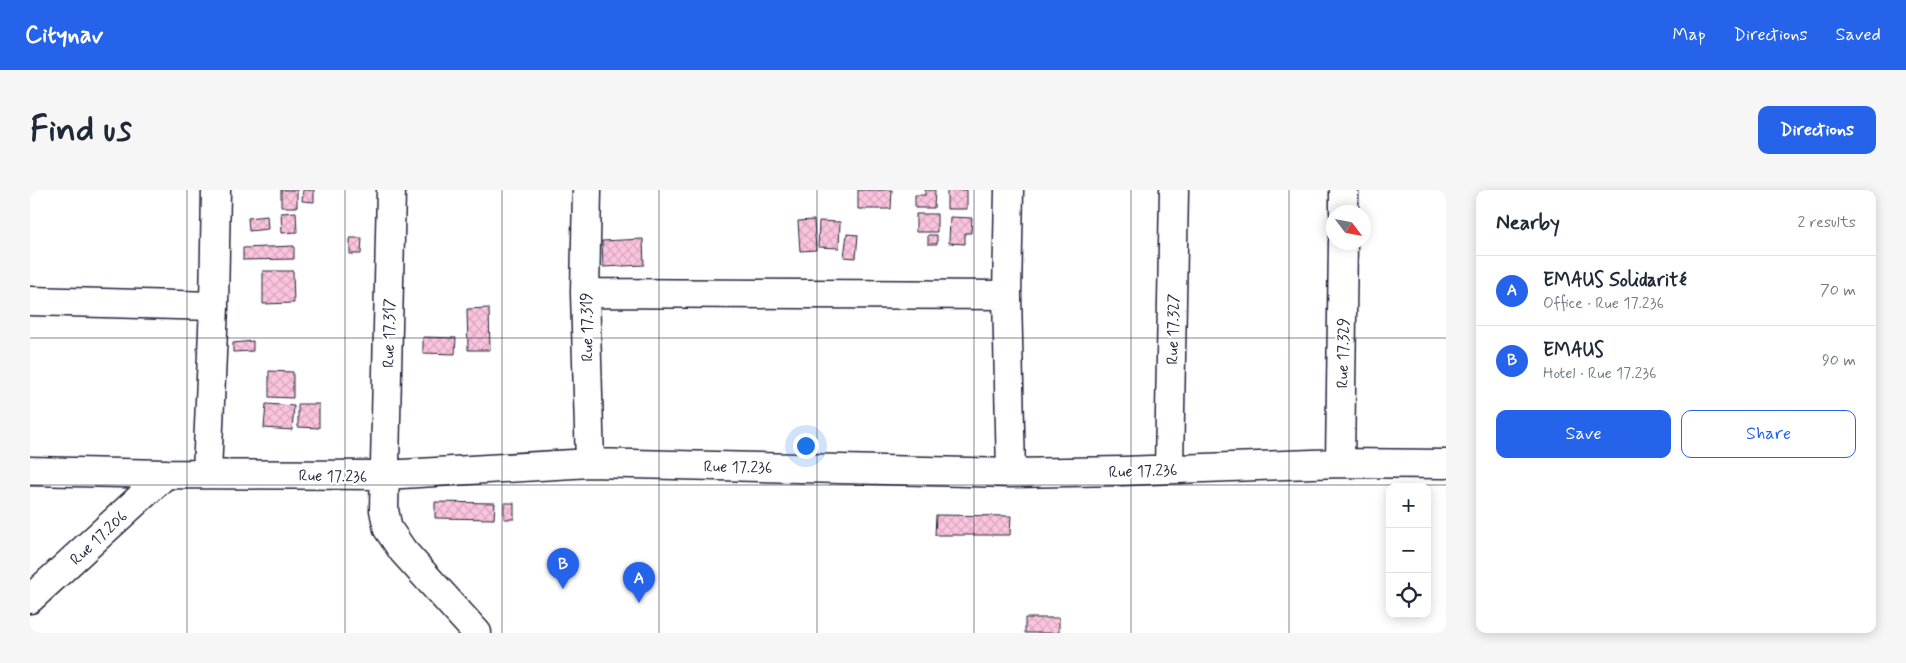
<!DOCTYPE html>
<meta charset="utf-8">
<style>
:root{--surface:#fff;--page:#f6f6f7;--text:#1f2937;--muted:#747a83;--line:#e0e1e3;--accent:#2563eb}
body{margin:0;font-family:Mynerve,sans-serif;background:var(--page);color:var(--text)}
.controls{position:absolute;right:15px;bottom:15px;display:grid;overflow:hidden;border-radius:10px;box-shadow:0 2px 12px #0003}
.controls button{width:45px;height:45px;display:grid;place-items:center;padding:0;border:0;border-bottom:1px solid var(--line);background:var(--surface);color:var(--text);font:25px sans-serif}
.compass{position:absolute;left:1296px;top:15px;width:45px;height:45px;border-radius:50%;background:var(--surface);box-shadow:0 2px 12px #0003;rotate:122deg}
.you{position:absolute;left:775px;top:255px;width:18px;height:18px;margin:-12px;border:4px solid #fff;border-radius:50%;background:#1a73e8;box-shadow:0 0 0 8px #1a73e833}
.badge{display:grid;place-items:center;width:32px;height:32px;border-radius:50%;background:var(--accent);color:#fff;font-size:16px;font-weight:700}
.pin{position:absolute;translate:-50% -41px;filter:drop-shadow(0 1px 2px #0008)}
.pin::after{content:'';position:absolute;top:26px;width:18px;height:15px;background:inherit;clip-path:polygon(0 0,100% 0,50% 100%)}
.list{margin:0;padding:0;list-style:none}
h2{display:flex;justify-content:space-between;align-items:center;height:65px;margin:0;padding:0 20px;font-size:21px}
h2 small{font-size:16px;font-weight:400;color:var(--muted)}
.list li{display:grid;grid-template-columns:32px 1fr auto;gap:15px;align-items:center;box-sizing:border-box;height:70px;padding:0 20px;border-top:1px solid var(--line)}
.list b{display:block;font-size:19px;white-space:nowrap}
.list p{margin:0;font-size:16px;white-space:nowrap;color:var(--muted)}
.list em{font-size:16px;font-style:normal;color:var(--muted)}
.actions{display:flex;gap:10px;padding:15px 20px}
.actions a{flex:1;padding:11px 0;border:1px solid var(--accent);border-radius:10px;text-align:center;font-size:18px;color:var(--accent)}
.actions .main{background:var(--accent);color:#fff}
.icon{flex:none;width:28px;height:28px;fill:none;stroke:currentColor;stroke-width:2;stroke-linecap:round;stroke-linejoin:round}
.map{position:relative;flex:none;width:1416px;height:443px;overflow:hidden;border-radius:10px}
header{display:flex;align-items:center;gap:30px;box-sizing:border-box;height:70px;padding:0 25px;background:var(--accent);color:#fff}
header strong{font-size:24px}
nav{display:flex;gap:28px;margin-inline-start:auto;font-size:18px}
.intro{display:flex;align-items:center;justify-content:space-between;box-sizing:border-box;height:120px;padding:0 30px}
h1{margin:0;font-size:35px}
.button{padding:12px 22px;border-radius:10px;background:var(--accent);color:#fff;font-size:18px;font-weight:700}
main{display:flex;gap:30px;padding:0 30px}
aside{flex:1;background:var(--surface);border-radius:10px;box-shadow:0 2px 12px #0003}
.map>svg:first-child{display:block}
.building{fill:url(#building-cross-hatch);stroke:#22223b}
.lines{fill:none;stroke-linecap:round;stroke-linejoin:round}
.minor-casing{stroke:#22223b;stroke-width:31}
.minor{stroke:#fff;stroke-width:28}
.grid{fill:none;stroke:#22223b;stroke-width:1;stroke-opacity:0.55}
.labels{text-anchor:middle;stroke-width:4.5;stroke-linejoin:round;paint-order:stroke}
.street-label{font-size:16px;fill:#22223b;stroke:#fff}
</style>
<header>
<strong>Citynav</strong>
<nav><a>Map</a><a>Directions</a><a>Saved</a></nav>
</header>
<div class="intro"><h1>Find us</h1><a class="button">Directions</a></div>
<main>
<div class="map">
<svg width="1416" height="443" viewBox="0 0 1416 443">
<defs>
<pattern id="building-cross-hatch" width="8" height="8" patternUnits="userSpaceOnUse" patternTransform="scale(1.25)"><rect width="8" height="8" fill="#fbc4dd"/><path d="M0 0l8 8M0 8l8-8" fill="none" stroke="#d7a8bf"/></pattern>
</defs>
<rect width="100%" height="100%" fill="#fff"/>
<filter id="ink" filterUnits="userSpaceOnUse"><feTurbulence type="fractalNoise" baseFrequency=".02" numOctaves="2"/><feDisplacementMap in="SourceGraphic" scale="10" xChannelSelector="R" yChannelSelector="G"/><feConvolveMatrix kernelMatrix="1 2 1 2 8 2 1 2 1" color-interpolation-filters="sRGB"/></filter>
<g filter="url(#ink)">
<path class="building" d="M251 0H267V17H251Z
M273 0H284V12L272 11Z
M828 0H862L861 19H828Z
M895 0H905L904 18H885V5H895Z
M917 0H937V19H917Z
M266 22 267 42 252 43 251 23Z
M886 24H907V42H886Z
M237 26 238 39 219 41 218 28Z
M920 27 942 28 941 43H935V54L919 53Z
M784 30 786 60 770 61 768 31Z
M789 31 810 32 809 58 788 57Z
M817 44 828 45 826 68 814 67Z
M898 45H907V54H898Z
M320 48H332L331 64H320Z
M613 49 614 75 573 77 572 51Z
M264 56V69L213 70V58Z
M233 81H263L264 113 233 114Z
M459 118 460 160H438L437 119Z
M393 147 426 148 425 164 393 163Z
M223 151V161L203 162V153Z
M239 181 263 182V208L239 207Z
M236 214 264 216 262 240 234 238Z
M268 214H289V238L268 237Z
M405 312 465 313 464 329 405 328Z
M474 313H484V329H474Z
M906 325 981 326 980 345H905Z
M995 428H1029V443H995Z"/>
<g class="lines">
<defs>
<path id="minor" d="M361 0 354 320 358 339 373 361 447 443
M557 0 555 103 560 273
M979 0 977 105 981 283
M1314 22V0
M555 103 977 105
M0 111 184 116
M1310 273 1313 52
M1139 278 1144 0
M0 281 136 284 355 285 560 273 981 283 1093 281 1310 273 1416 274
M177 283 184 116 186 0
M0 409 136 284"/>
</defs>
<use href="#minor" class="minor-casing"/>
<use href="#minor" class="minor"/>
</g>
</g>
<path class="grid" d="M157 0V443M315 0V443M472 0V443M629 0V443M787 0V443M944 0V443M1101 0V443M1259 0V443M0 148H1416M0 295H1416"/>
<g class="labels">
<g class="street-label">
<text transform="translate(556 137) rotate(-91)" y="6">Rue 17.319</text>
<text transform="translate(1142 139) rotate(-89)" y="6">Rue 17.327</text>
<text transform="translate(358 143) rotate(-89)" y="6">Rue 17.317</text>
<text transform="translate(1312 163) rotate(-89)" y="6">Rue 17.329</text>
<text transform="translate(708 276) rotate(1)" y="6">Rue 17.236</text>
<text transform="translate(1113 280) rotate(-2)" y="6">Rue 17.236</text>
<text transform="translate(303 285) rotate(1)" y="6">Rue 17.236</text>
<text transform="translate(68 347) rotate(-43)" y="6">Rue 17.206</text>
</g>
</g>
</svg>
<div class="controls">
<button>+</button>
<button>−</button>
<button><svg class="icon" aria-label="locate" viewBox="0 0 24 24"><circle cx="12" cy="12" r="6"/><path d="M12 2v4M12 18v4M2 12h4M18 12h4"/></svg></button>
</div>
<svg class="compass" viewBox="-18 -18 36 36"><path d="M0-13l5 13h-10z" fill="#e53935"/><path d="M0 13l5-13h-10z" fill="#747a83"/></svg>
<div class="you"></div>
<div class="pin badge" style="left:609px;top:413px">A</div>
<div class="pin badge" style="left:533px;top:399px">B</div>
</div>
<aside>
<h2>Nearby<small>2 results</small></h2>
<ul class="list">
<li><span class="badge">A</span><div><b>EMAUS Solidarité</b><p>Office · Rue 17.236</p></div><em>70 m</em></li>
<li><span class="badge">B</span><div><b>EMAUS</b><p>Hotel · Rue 17.236</p></div><em>90 m</em></li>
</ul>
<div class="actions"><a class="main">Save</a><a>Share</a></div>
</aside>
</main>
